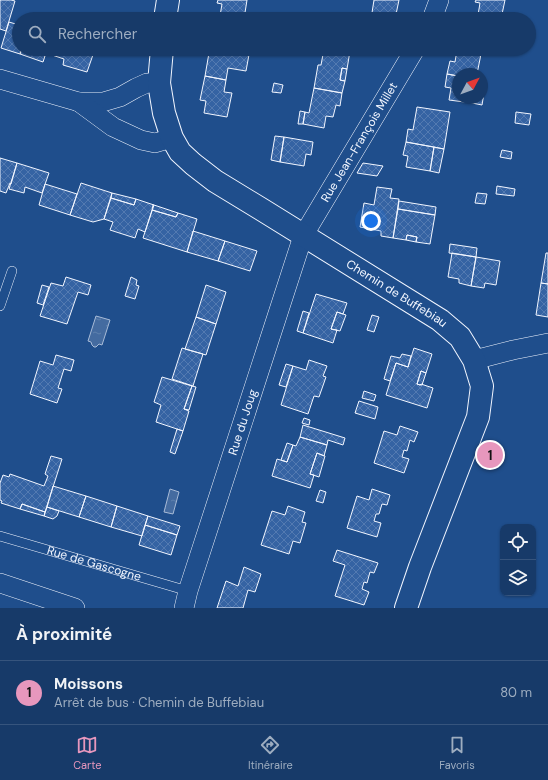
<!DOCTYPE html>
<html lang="fr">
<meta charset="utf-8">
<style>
:root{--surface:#173a69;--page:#244571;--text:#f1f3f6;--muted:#9eadc0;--line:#36547d;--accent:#e797bd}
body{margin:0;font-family:"DM Sans",sans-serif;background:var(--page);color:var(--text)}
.controls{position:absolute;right:12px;bottom:12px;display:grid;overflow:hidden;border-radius:8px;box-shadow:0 1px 3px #0004}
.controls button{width:36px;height:36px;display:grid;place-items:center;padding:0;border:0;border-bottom:1px solid var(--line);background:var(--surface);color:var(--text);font:20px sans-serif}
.compass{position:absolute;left:452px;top:68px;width:36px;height:36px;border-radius:50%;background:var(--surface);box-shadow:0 1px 3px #0004;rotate:49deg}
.you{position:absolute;left:371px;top:221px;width:14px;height:14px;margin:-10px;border:3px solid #fff;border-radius:50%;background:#1a73e8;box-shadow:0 0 0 6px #1a73e833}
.badge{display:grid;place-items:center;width:26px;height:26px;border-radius:50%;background:var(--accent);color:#111;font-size:13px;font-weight:700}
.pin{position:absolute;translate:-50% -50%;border:2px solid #fff;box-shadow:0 1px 4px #0006}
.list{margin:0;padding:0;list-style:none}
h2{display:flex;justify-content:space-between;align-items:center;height:52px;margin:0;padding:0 16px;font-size:17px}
h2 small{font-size:13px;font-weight:400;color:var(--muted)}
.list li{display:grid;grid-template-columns:26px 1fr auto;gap:12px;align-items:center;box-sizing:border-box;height:64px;padding:0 16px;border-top:1px solid var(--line)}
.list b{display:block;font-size:15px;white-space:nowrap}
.list p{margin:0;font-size:13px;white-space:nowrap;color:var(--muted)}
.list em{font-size:13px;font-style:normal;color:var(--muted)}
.icon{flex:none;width:22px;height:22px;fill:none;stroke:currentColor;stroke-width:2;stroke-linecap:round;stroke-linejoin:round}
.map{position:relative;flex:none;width:548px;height:608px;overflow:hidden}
.search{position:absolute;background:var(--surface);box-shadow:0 1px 3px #0004;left:12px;right:12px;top:12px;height:44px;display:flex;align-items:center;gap:10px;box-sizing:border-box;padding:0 14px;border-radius:22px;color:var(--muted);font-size:15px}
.sheet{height:116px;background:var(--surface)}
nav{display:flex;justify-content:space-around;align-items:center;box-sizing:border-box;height:56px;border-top:1px solid var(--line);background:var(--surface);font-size:11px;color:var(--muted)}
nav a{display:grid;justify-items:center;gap:2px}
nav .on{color:var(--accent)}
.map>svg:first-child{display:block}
.water{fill:url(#water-ripples);stroke:#a8bbd7}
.building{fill:url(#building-cross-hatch);stroke:#f2f6ff}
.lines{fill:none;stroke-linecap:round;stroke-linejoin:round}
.lane-casing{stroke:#f2f6ff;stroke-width:10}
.street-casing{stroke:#f2f6ff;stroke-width:20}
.secondary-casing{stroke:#f2f6ff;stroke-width:24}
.lane{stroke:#1f4e8c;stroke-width:9}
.street{stroke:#1f4e8c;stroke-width:19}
.secondary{stroke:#1f4e8c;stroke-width:22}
.labels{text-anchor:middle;stroke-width:3;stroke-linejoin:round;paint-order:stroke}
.street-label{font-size:12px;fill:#f2f6ff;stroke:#1f4e8c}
</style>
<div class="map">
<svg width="548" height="608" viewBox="0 0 548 608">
<defs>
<pattern id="water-ripples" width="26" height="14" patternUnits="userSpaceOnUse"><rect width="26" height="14" fill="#446ba0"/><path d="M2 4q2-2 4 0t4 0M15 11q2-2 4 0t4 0" fill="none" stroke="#5f81ae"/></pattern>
<pattern id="building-cross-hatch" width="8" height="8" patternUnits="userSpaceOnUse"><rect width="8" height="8" fill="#3563a3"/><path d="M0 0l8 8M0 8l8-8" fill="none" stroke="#537ab1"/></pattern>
</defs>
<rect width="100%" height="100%" fill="#1f4e8c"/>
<path class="water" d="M96 316 110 320 102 345 99 344 96 347H94L92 345 91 342 88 341Z
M170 489 179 492 173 514 164 512Z"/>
<path class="building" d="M0 0H11L15 1 6 31 0 29Z
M218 0H247L244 19 220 16 222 4 217 3Z
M374 0H399L395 19H371Z
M476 0H505L501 19 478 15 480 3 475 2Z
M9 22 19 25V49H22L20 54 1 48Z
M22 49 45 56 43 62 20 54Z
M24 49H47L45 56Z
M47 49H95L87 72 63 65 64 59 46 53Z
M214 49H250L246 71 228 68 226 80 205 76 209 53H214Z
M324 49H339L350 51 347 69 342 68 340 80 345 81 342 93 314 88 318 65H321Z
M465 49H480L479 54H481L477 74H458V76L447 74 450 61 455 62 457 50 465 52Z
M342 68 347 69 345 81 340 80Z
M447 74 458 76V98H473L472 103 449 100 451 88 445 87Z
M205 76 226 80 224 92 232 93 227 117 204 113 206 101 200 100Z
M482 80 486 81 482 105 472 103 473 98H482Z
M274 83 283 85 281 93 272 92Z
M314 88 342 93 340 106 336 105 333 117 326 116 324 128 303 124 305 112 309 113Z
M417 107 450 112 444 149 406 142 408 129 413 130Z
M300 111 305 112 303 124H298Z
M516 112 531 114 529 125 515 123Z
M275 136 284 137 280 162 271 160Z
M284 137 313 142 311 155 306 154 304 166 280 162Z
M406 142 434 147 430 171 406 167 408 156 403 155Z
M434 147 444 149 439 173 430 171Z
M502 150 512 152 511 159 500 157Z
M0 158 17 163 11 184 10 183 6 193 0 191Z
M17 163 49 173 42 193 25 187 24 193 9 189Z
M363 163 383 166 377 176 357 173Z
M81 183 112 193 104 219 93 222 70 215Z
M45 184 77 194 70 215 39 205Z
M497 186 515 189 514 196 496 194Z
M377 187 392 189 390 198 399 199 393 238 381 236V231L360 227 364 203 374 205Z
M112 193 136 199 134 205 111 198Z
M477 193 487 194 485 204 475 203Z
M111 198 134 205 136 199 154 205 145 232 138 229 135 238 110 230 113 222 104 219Z
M399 201 436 207 435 215 398 209Z
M153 205H154L178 213 176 217 152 210Z
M398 209 435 215 430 244 416 242 417 237 407 235 406 240 393 238Z
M152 210 176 217 178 213 197 219 187 252 143 238Z
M193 231 225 241 218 261 187 252Z
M407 235 417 237 416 242 406 240Z
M225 241 257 251 250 271 218 261Z
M450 244 477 248 476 257 449 253Z
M452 253 476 257 471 286 459 283V279L448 277Z
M546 253H548V284L541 283Z
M476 257 500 261 496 285 485 283 484 288 471 286Z
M66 277 91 285 88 295 78 292 67 324 40 316 51 283 63 286Z
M131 277 137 280 136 285 139 286 135 299 125 296Z
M541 283 548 284V317L536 315Z
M42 285 49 287 43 305 37 303Z
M206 285 226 292 216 324 196 317Z
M316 294 347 303 343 314 337 312 331 329 337 330 333 343 303 333Z
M303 311 309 313 303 333 297 331Z
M337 312 346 315 340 331 331 329Z
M372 315 379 317 374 332 367 330Z
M196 317 216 324 206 355 185 349Z
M182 348 203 354 193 386 172 379Z
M414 348 432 354 426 373 421 371 417 384 420 385 421 384 433 388 427 408 386 395 396 363 408 367Z
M402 354 411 356 408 367 396 363 390 381 384 379 391 356 400 358Z
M56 355 74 360 71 371 64 369 58 388 62 389 57 403 30 394 40 361 53 365Z
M309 360 327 366 323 376 326 377 319 397 314 396 308 414 281 405 293 366 306 370Z
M286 364 293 366 286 387 279 385Z
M421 371 426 373 422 385H420L417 384Z
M162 377 192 386 184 409 189 411 183 431 156 422 161 405 154 402Z
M192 386 196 387 189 410 184 409Z
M364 391 376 395 374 401 362 398Z
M359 401 378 407 375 419 355 413Z
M304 418 310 420 309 425 302 423Z
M303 425 345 438 343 445 328 440 327 445 300 437Z
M400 426 418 432 414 442 410 440 407 451 404 450 402 457 409 459 404 473 374 463 384 431 397 435Z
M177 429 183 431 175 454 170 452Z
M300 437 327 445 324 456 317 453 310 474 314 475 310 488 272 476 277 459 287 462 293 445 296 446Z
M287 443 293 445 287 462 281 460Z
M317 453 325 456 319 477 310 474Z
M51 456 62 459 45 512 22 504 20 509 1 503 2 501 0 500V483L3 475 9 477 10 474 44 486 48 476 45 474Z
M53 486 86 496 79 517 47 507Z
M372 489 390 495 387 505 382 504 379 514H376L374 521 381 523 377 537 347 528 357 496 369 500Z
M320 490 326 492 323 503 316 501Z
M86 496 117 506 111 527 79 517Z
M22 504 45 512 44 516 20 509Z
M117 506 148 516 142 536 111 527Z
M288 506 305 512 302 522 306 523 300 543 293 541 289 554 261 545 272 511 285 515Z
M47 507 59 511 57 516 53 519 44 516Z
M148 516 180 526 177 535 145 525Z
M145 525 177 535 171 555 139 545Z
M337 550 378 563 374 573 370 572 367 583 364 582 362 589 369 592 364 605 335 596 345 565 333 561Z
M244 567 261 574 255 592 248 590 243 608H217L226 581 238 586Z"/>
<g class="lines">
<defs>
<g id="lane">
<path d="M0 306 12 271"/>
<path id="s1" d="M0 536 188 591"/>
</g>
<g id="street">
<path d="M432 19 439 0"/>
<path d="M0 79 79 102H103L120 97 136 88 147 83H159"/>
<path d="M79 102 113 127 141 140 155 143 172 138"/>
<path d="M474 360 513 350 548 343"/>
<path d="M0 583 75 608"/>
<path id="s2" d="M184 608 188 591 303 236 415 49"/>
</g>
<g id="secondary">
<path d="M165 19 168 0"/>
<path id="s3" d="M162 49 159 83 164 113 172 138 180 152 193 164 215 181 261 209 440 320 460 337 474 360 482 386 478 417 420 567 406 608"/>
</g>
</defs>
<use href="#lane" class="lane-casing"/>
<use href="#street" class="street-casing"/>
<use href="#secondary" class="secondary-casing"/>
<use href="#lane" class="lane"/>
<use href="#street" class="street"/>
<use href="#secondary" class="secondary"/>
</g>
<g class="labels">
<g class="street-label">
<text dy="4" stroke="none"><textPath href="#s2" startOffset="500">Rue Jean-François Millet</textPath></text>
<text dy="4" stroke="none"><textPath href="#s3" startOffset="366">Chemin de Buffebiau</textPath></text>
<text dy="4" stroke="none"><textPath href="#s2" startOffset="195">Rue du Joug</textPath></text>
<text dy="4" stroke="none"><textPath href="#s1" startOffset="98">Rue de Gascogne</textPath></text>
</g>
</g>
</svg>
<div class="controls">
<button><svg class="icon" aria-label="locate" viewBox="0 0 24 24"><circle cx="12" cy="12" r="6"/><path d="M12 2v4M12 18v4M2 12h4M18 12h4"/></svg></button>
<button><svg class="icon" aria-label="layers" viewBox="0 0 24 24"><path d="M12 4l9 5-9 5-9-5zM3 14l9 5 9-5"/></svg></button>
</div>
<svg class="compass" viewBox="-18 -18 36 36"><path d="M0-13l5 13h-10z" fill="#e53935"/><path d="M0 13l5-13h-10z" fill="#9eadc0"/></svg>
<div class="you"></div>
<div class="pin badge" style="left:490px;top:455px">1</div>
<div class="search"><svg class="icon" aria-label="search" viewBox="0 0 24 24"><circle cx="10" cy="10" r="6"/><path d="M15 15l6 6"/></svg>Rechercher</div>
</div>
<section class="sheet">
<h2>À proximité<small></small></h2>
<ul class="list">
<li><span class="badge">1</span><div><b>Moissons</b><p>Arrêt de bus · Chemin de Buffebiau</p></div><em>80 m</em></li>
</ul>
</section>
<nav>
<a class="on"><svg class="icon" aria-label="map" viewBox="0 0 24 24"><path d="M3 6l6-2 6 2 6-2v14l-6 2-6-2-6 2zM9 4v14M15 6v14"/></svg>Carte</a>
<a><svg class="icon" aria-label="directions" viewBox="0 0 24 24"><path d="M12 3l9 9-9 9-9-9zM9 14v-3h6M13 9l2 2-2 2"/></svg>Itinéraire</a>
<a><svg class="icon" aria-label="saved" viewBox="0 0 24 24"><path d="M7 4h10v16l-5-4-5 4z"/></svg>Favoris</a>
</nav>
